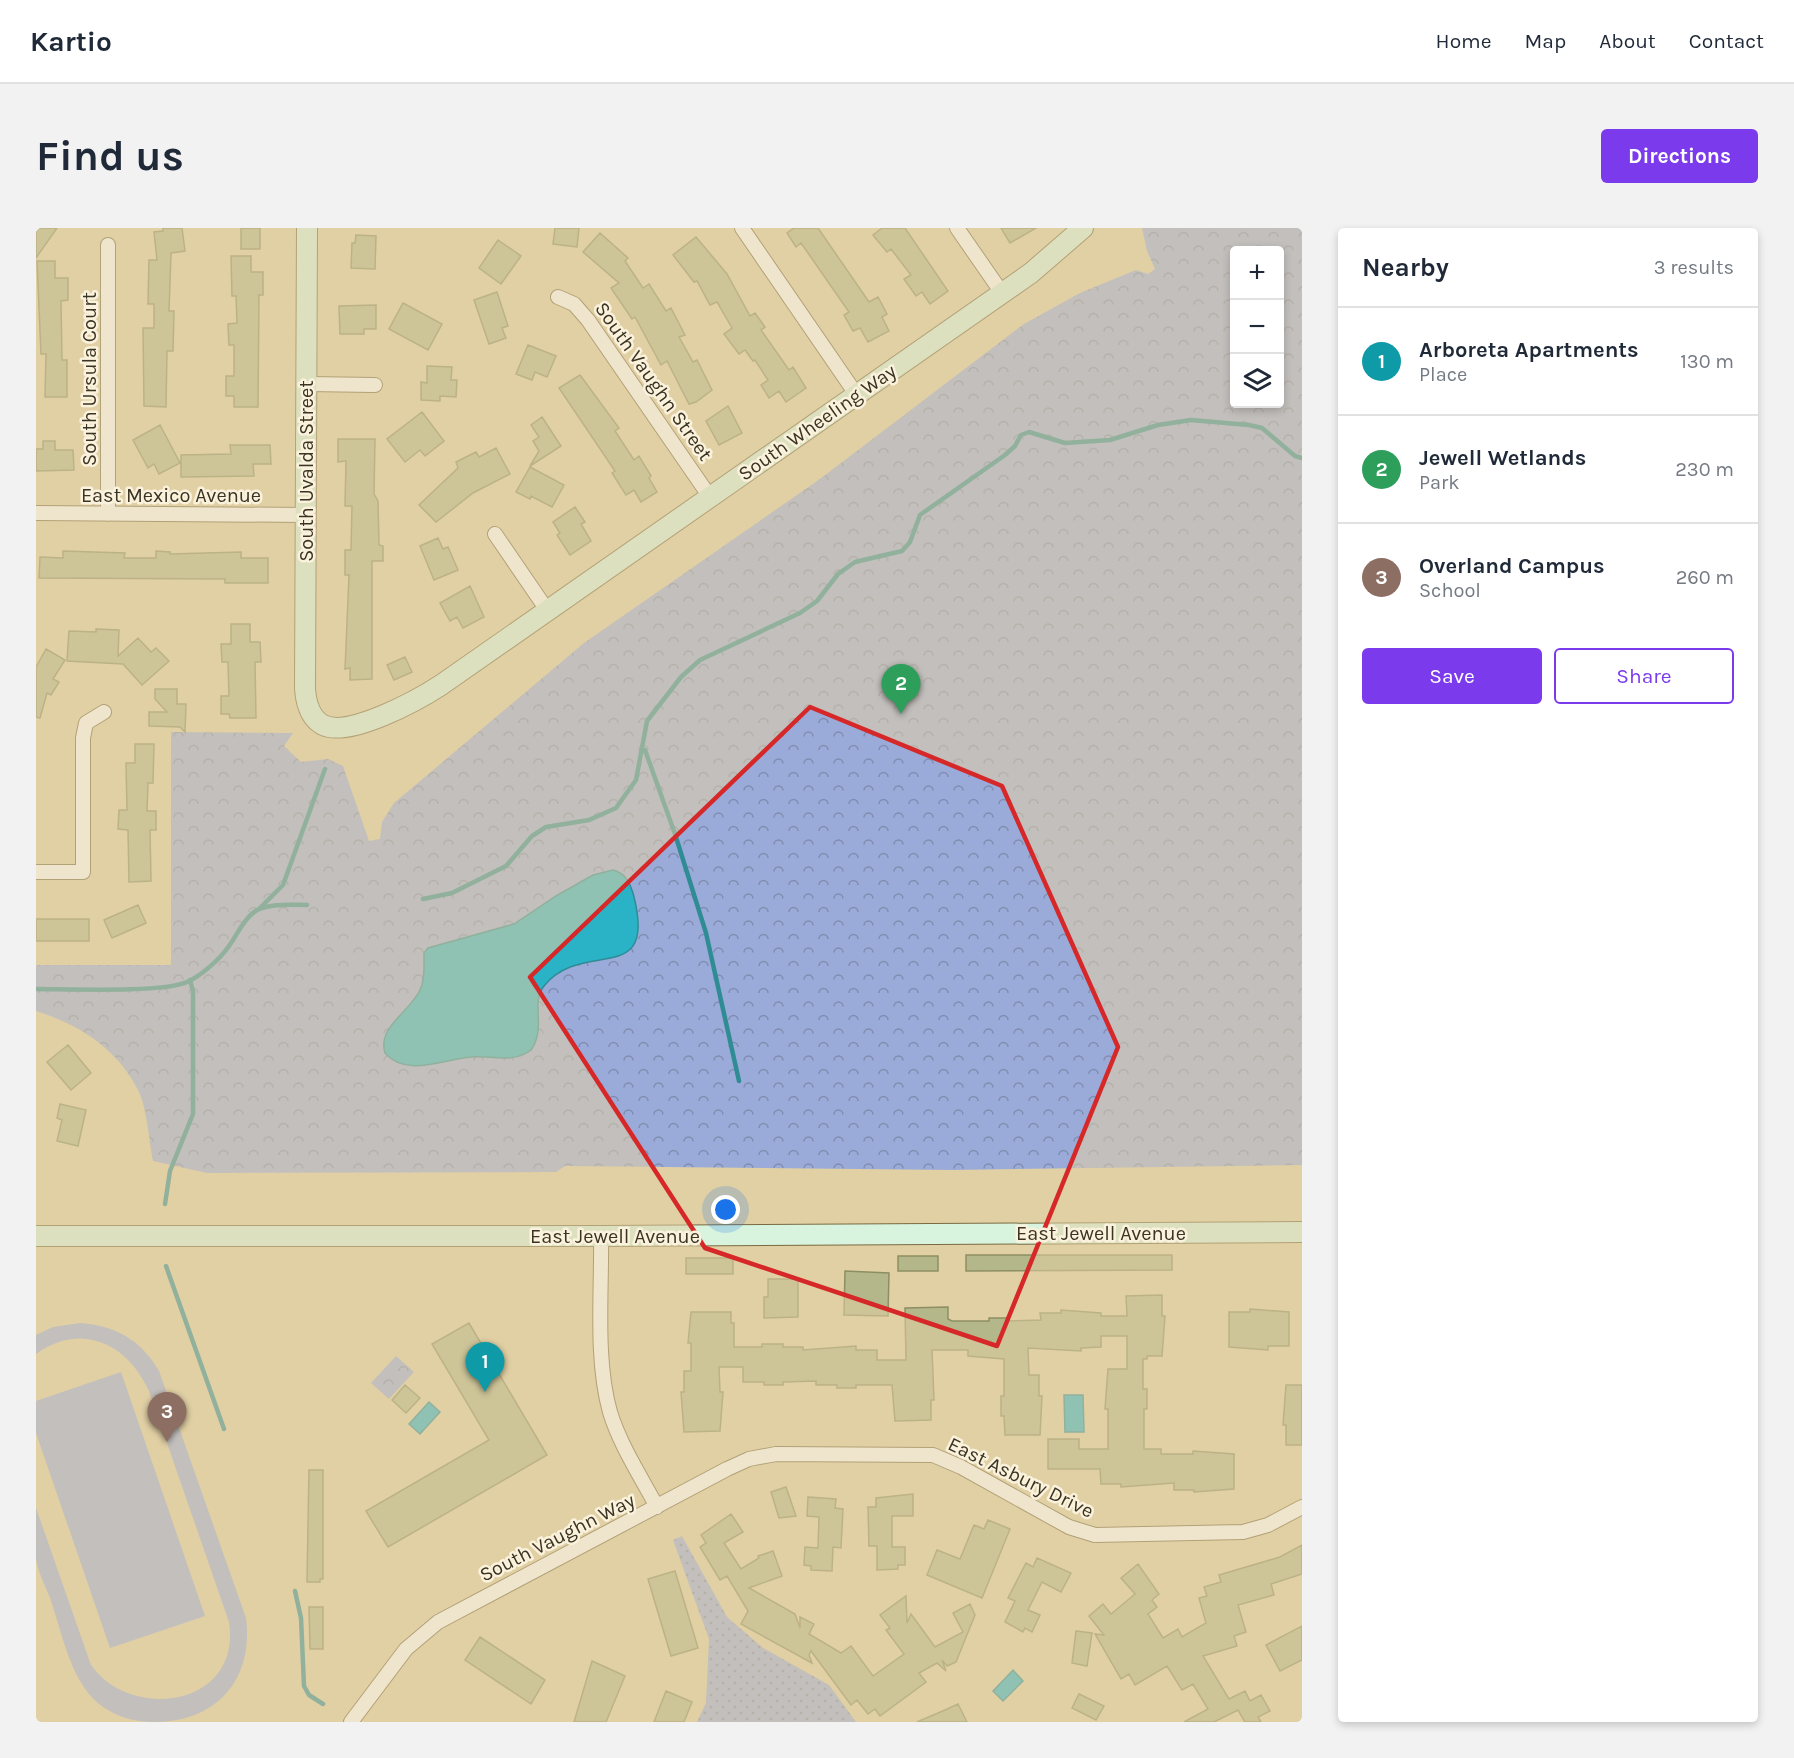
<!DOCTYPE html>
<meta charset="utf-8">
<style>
:root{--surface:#fff;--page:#f2f2f3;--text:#1f2937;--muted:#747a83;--line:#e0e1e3;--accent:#7c3aed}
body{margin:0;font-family:Karla,sans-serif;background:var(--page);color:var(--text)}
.controls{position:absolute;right:18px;top:18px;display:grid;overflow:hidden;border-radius:6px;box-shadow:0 3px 9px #0003}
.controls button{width:54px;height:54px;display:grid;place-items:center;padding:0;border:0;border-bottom:2px solid var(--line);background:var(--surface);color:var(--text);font:30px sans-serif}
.you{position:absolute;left:690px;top:982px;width:21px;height:21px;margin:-15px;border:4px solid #fff;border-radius:50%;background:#1a73e8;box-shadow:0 0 0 9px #1a73e833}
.badge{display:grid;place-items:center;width:39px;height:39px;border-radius:50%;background:var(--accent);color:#fff;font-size:20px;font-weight:700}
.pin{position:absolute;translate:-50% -50px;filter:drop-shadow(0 2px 3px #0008)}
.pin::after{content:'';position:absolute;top:32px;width:21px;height:18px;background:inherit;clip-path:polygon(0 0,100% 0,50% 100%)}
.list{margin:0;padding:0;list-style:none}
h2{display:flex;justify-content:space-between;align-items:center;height:78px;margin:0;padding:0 24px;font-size:26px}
h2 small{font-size:20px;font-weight:400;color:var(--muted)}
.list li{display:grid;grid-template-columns:39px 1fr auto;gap:18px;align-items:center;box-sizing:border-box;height:108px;padding:0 24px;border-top:2px solid var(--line)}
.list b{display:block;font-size:22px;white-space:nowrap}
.list p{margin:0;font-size:20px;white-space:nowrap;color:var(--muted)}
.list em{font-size:20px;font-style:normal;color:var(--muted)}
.actions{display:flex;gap:12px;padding:18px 24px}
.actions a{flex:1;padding:14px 0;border:2px solid var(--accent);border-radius:6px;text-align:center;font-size:21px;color:var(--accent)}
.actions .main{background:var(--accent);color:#fff}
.icon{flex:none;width:33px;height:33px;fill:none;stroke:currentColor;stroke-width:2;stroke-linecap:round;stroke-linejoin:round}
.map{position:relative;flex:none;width:1266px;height:1494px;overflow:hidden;border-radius:6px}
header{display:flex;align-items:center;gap:36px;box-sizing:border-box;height:84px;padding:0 30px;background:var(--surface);border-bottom:2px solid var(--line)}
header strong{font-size:28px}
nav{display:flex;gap:33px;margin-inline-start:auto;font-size:21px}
.intro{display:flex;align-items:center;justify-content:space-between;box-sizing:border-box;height:144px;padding:0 36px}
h1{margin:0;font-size:42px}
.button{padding:15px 27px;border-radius:6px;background:var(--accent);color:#fff;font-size:21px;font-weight:700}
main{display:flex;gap:36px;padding:0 36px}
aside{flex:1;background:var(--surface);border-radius:6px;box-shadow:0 3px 9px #0003}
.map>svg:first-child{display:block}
.grass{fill:url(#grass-dots)}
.park{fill:url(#park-crowns);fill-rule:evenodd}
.garden{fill:#9babd9}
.water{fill:#2ab2c6;stroke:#2f8c95;stroke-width:1.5}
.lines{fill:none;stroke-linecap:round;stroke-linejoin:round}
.stream{stroke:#2f8c95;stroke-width:4.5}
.building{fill:#b4b789;stroke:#8d8f63;stroke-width:1.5}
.street-casing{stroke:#796a41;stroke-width:16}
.secondary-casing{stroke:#796a41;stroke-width:22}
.street{stroke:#fff;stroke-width:14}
.secondary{stroke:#d8f4df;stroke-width:20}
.marked{fill:none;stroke:#d62828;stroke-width:4.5;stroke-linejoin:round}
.labels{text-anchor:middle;stroke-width:5;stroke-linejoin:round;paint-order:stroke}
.street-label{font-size:20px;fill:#3b3422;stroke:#faf2dc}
</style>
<header>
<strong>Kartio</strong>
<nav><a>Home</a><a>Map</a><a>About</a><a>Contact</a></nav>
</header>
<div class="intro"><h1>Find us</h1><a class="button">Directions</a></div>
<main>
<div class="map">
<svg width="1266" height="1494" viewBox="0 0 1266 1494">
<defs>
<pattern id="grass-dots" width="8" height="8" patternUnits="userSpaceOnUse" patternTransform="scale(1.5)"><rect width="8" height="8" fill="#9babd9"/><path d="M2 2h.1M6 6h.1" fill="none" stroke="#808cb0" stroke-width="1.8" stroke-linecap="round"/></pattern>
<pattern id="park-crowns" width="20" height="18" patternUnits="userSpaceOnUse" patternTransform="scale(1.5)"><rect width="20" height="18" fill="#9babd9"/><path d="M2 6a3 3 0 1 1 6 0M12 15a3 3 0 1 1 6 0" fill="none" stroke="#808cb0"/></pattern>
</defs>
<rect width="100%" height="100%" fill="#e1d0a4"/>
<path class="grass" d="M646 1308 691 1389 727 1420 793 1457 820 1494H661L670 1475 673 1411 637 1312Z"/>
<path class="park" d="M1106 0H1266V937L917 942 529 938 520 944 171 945 117 933C113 913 111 881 103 864 82 821 44 797 0 783V737H135V504L257 505 248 518 265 534 292 531 307 538 333 613 344 611 346 594 358 575 548 415 784 251 988 96 1044 65 1100 42 1112 46 1119 41 1111 23ZM1198 22H1244V176H1198Z
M360 1128 378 1144 353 1171 335 1155Z"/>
<path class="garden" d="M44 1095C80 1098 104 1111 123 1143L210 1390C218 1452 180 1494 119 1494 98 1494 80 1489 63 1476 34 1452 26 1404 14 1370 9 1357 2 1344 0 1331 0 1315 0 1296 0 1280L55 1437C95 1494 206 1479 193 1394L113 1163C92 1116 45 1093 0 1126V1107L17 1099Z
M85 1144 169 1388 74 1420 0 1205V1173Z"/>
<path class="water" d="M577 642C589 645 593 653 597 665 623 762 547 709 508 758 494 775 511 799 495 822 477 836 455 827 435 829 408 831 371 850 349 825 341 799 374 784 384 762 389 751 388 737 388 725L392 720 478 696 520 668 557 647Z
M1028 1167H1047L1048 1204H1029Z
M393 1174 404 1184 384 1206 373 1196Z
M977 1442 987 1453 967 1473 957 1463Z"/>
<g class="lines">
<path class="stream" d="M609 522 639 606 670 705 703 853
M387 671 416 665 470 638 496 608 510 599 553 592 580 580 600 552 611 493 645 449 664 432 764 385 781 373 802 346 819 334 866 323 874 314 884 287 969 227 979 218 985 207 993 204 1029 215 1074 212 1122 197 1155 192 1213 197 1226 200 1259 228 1266 230
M224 680 247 657 289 541
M0 761C32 761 126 765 151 754 165 748 184 731 193 718 201 707 208 690 221 682 235 675 255 677 271 677
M129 976 134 943 157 886V763L154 752
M130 1038 188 1201
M259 1363 265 1390 268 1458 273 1467 287 1476"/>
</g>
<path class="building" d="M0 0H21L0 30Z
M127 0H146L149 23 135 25 133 83H138L137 123H131L130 179 108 178 107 100H118V76H112L113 32H121L118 4 127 3Z
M205 0H224V21H205Z
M519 0H543L541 19 517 16Z
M758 0H782L833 74 842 69 851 86 846 89 853 103 832 114 824 100 817 103 808 87 813 84 765 15 760 19 751 5Z
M846 0H869L912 63 894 76 886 64 880 68 868 51 875 47 855 21 851 24 837 7Z
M965 0H1000L974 15Z
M564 5 592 30 589 33 607 60 613 56 630 83 635 80 649 107 643 109 657 134 661 132 676 162 660 174 653 176 631 133 625 137 599 89 596 91 575 60 583 55 547 24Z
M320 7 340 8 339 41 315 40 316 15H319Z
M660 9 691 46 714 88 719 85 729 99 725 102 753 142 757 139 770 160 750 174 743 163 733 170 725 157 732 152 719 132 717 133 709 122 703 126 688 106 696 100 681 74 674 77 661 53 658 54 637 27Z
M462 12 485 28 465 56 443 40Z
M195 28H215V44H227V67H223L222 179H198V168H190V148H198V117H193L192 96 201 95 200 68H196Z
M1 33H19V50H32V72L25 73 26 132H31V169H9L10 126H5Z
M461 64 472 98 466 100 470 110 453 116 438 72Z
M367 75 406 96 392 122 353 101Z
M340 77V101H328V106H304L303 78Z
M492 117 520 128 511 149 499 144 496 152 480 146Z
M391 138 416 139 415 152H421L420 169 404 168V173L385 172V154L391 155Z
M544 147 583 200 579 203 598 232 603 228 615 248 613 250 621 264 605 274 598 262 590 267 576 245 579 243 523 160Z
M692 178 706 205 683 217 670 193Z
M386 184 408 213 389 228 384 222 369 234 351 211Z
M506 189 525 218 494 238 503 223 497 213 503 209 495 197Z
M124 197 144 235 123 246 118 236 112 240 97 212Z
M302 211H339L338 266 342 273 343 317 347 318V333H336V451L314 452V440L309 441 313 347H309V322H315L316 278H309L310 233 302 234Z
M7 213H19V222H37L38 242 0 243V221H7Z
M194 217H234L235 236H217L218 248 145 249V227L195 226Z
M460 220 474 246 437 265 400 294 383 277 422 240 420 234 440 224 443 229Z
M494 239 528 257 516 279 495 268 494 271 480 264Z
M539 279 549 294 545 296 555 313 534 327 521 307 524 305 517 294Z
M402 310 407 321 412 319 422 342 398 352 384 318Z
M27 323 89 325 88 330H120V323L134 324V326L205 324V330H232V355H189V351L3 350 4 329 27 330Z
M434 358 448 389 427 400 421 389 414 393 404 375Z
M195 396H214V414H224L225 434H219L220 490H194L193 486H185V468H193L192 434H186L185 416H195Z
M60 401 83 402 82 428 102 410 115 424 120 420 133 433 106 457 87 436 31 433 33 403 60 404Z
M10 421 29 432 17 451 23 454 15 467 11 465 4 490 0 489V439Z
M369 429 376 444 358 452 351 437Z
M119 461H141V476H150L149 504 144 499 113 498V484H131L119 471Z
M99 516H118L117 555H112L111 583H120V602H114L115 653 93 654 92 602 82 601 83 582H91L90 535H99Z
M102 677 110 695 76 710 68 692Z
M0 691H53V713H0Z
M32 817 55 845 35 862 11 834Z
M24 876 50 882 42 918 21 913 26 892 21 890Z
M930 1027H1136V1042L930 1043Z
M862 1028H902V1043H862Z
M650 1030H697V1046H650Z
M809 1043 853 1045 852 1088 808 1087Z
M732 1051H762V1089L728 1090V1069H732Z
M1126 1067V1088H1129L1126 1128H1111V1131H1107V1161H1111V1181H1108V1221H1125V1226H1157V1223L1198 1226V1261L1158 1264V1262H1138V1255L1085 1259V1256H1065L1064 1241H1012V1211H1043V1221H1072V1181H1069L1072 1141H1091V1108H1065V1119L1045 1120V1123L992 1120 993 1147H1003V1168H1006L1004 1207H969L968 1188H965V1168H968V1131L932 1128V1122H896L898 1172H895V1192L859 1193 856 1157H820V1160H801V1157H780V1153L747 1154V1157H728V1154H707V1139H683L684 1164H687L684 1203 648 1204 645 1164H648V1143H655V1115H652L655 1084H695V1095H698V1119H726V1116H747V1119H767V1122L820 1118V1122H841V1132H870L869 1080 912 1079V1091L916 1093H953V1090H972V1093L1005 1092 1004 1085H1025V1082L1065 1085V1088H1091L1090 1068Z
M1214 1081 1253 1084V1118H1232V1122L1193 1119V1084H1214Z
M433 1095 511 1227 352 1319 330 1283 453 1212 396 1116Z
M369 1157 384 1170 370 1185 356 1172Z
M1250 1157H1266V1217H1250V1197H1247Z
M273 1242H287V1351H284V1354H271Z
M750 1259 760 1288 743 1290 735 1264Z
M877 1266V1288H856V1319H869V1337H862V1341L841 1342V1318H833L832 1279H840V1270Z
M772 1269 800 1271 799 1280 807 1281 805 1320 797 1319 796 1343 775 1342V1338L768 1337 769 1319 782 1320 783 1289 771 1288Z
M695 1286 707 1304 688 1315 705 1341 723 1330 722 1328 737 1323 746 1348 713 1360 759 1386 764 1400V1389L778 1396 773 1406 805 1425 815 1418 837 1448 868 1426 850 1402 854 1400 844 1387 870 1368 871 1395 875 1386 899 1419 927 1404 917 1385 934 1376 939 1387 920 1434 911 1438 906 1432 910 1443 901 1435 883 1445 890 1454 844 1488 839 1481 832 1486 821 1472 815 1477 775 1423 773 1427 776 1435 705 1396 712 1383 691 1348 684 1352 664 1319 670 1315 665 1307Z
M952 1292 974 1301 946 1370 891 1347 901 1322 924 1331 938 1297 948 1301Z
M1266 1317V1346L1235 1356 1238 1367 1202 1377 1210 1404 1198 1408 1201 1418 1167 1428 1193 1471 1209 1463 1214 1473 1225 1467 1234 1483 1222 1489 1225 1494H1209L1202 1482 1178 1494H1148L1172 1481 1157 1456 1146 1462 1131 1438 1099 1457 1093 1446 1085 1451 1059 1406 1068 1407 1053 1388 1067 1376 1075 1386 1099 1366 1085 1350 1102 1336 1123 1366 1116 1372 1121 1379 1112 1386 1127 1410 1142 1401 1146 1409 1170 1395 1163 1370 1171 1368 1168 1359 1185 1354 1183 1347 1244 1329Z
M1001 1330 1035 1345 1025 1364 1006 1354 992 1382 1004 1387 996 1404 989 1400 987 1404 969 1394 979 1373 972 1370 990 1335 997 1339Z
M639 1343 662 1420 635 1428 612 1351Z
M273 1379H287V1421H274Z
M1266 1398V1432L1244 1443 1230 1417Z
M1040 1403 1056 1405 1051 1438 1036 1435Z
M444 1409 509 1452 495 1476 429 1432Z
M556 1433 589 1448 570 1494H538Z
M630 1463 656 1474 648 1494H618Z
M1043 1466 1068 1478 1060 1492 1036 1480Z
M922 1476 931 1494H881L909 1482Z"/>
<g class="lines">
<defs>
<path id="street" d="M706 0 820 166
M921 0 966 65
M522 69 538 76 552 92 674 269
M271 156 339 157
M0 285 270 287
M72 286V17
M459 306 511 382
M0 644H47V510L50 495 68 484
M565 1008C566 1064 559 1131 574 1184 584 1217 605 1249 621 1279
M315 1494 370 1421 402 1394 691 1241 713 1231 740 1226 897 1227 925 1239 1033 1299 1059 1307 1207 1304 1232 1297 1266 1279"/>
<path id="secondary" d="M271 0 269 461C270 474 274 490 287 497 313 510 382 472 405 457L995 45 1047 0
M0 1008H565L1266 1004"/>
</defs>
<use href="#street" class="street-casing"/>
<use href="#secondary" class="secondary-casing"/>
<use href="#street" class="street"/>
<use href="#secondary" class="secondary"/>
</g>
<path d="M0 0H1266V1494H0ZM774 479 966 558 1082 819 961 1118 669 1020 494 749Z" fill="#e1d0a4" fill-opacity=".55" fill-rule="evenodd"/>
<path class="marked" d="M774 479 966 558 1082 819 961 1118 669 1020 494 749Z"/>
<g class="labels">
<g class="street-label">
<text transform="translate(53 151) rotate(-90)" y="7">South Ursula Court</text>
<text transform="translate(618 153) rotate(55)" y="7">South Vaughn Street</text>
<text transform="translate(781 194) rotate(-35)" y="7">South Wheeling Way</text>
<text transform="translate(270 243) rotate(-90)" y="7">South Uvalda Street</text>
<text x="135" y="274">East Mexico Avenue</text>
<text x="1065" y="1012">East Jewell Avenue</text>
<text x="579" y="1015">East Jewell Avenue</text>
<text transform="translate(985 1249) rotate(26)" y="7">East Asbury Drive</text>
<text transform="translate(521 1309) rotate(-27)" y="7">South Vaughn Way</text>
</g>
</g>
</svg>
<div class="controls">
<button>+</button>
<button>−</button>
<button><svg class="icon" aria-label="layers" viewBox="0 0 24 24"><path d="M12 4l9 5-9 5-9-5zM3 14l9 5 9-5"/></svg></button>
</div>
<div class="you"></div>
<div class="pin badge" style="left:449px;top:1164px;background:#0f9aa8">1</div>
<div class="pin badge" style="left:865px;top:486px;background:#2e9e5b">2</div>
<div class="pin badge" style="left:131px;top:1214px;background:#8d6e63">3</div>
</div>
<aside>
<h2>Nearby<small>3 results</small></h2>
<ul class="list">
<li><span class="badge" style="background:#0f9aa8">1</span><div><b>Arboreta Apartments</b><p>Place</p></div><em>130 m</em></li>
<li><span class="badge" style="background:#2e9e5b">2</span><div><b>Jewell Wetlands</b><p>Park</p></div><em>230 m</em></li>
<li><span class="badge" style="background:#8d6e63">3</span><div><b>Overland Campus</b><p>School</p></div><em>260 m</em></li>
</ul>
<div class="actions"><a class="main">Save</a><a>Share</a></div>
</aside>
</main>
